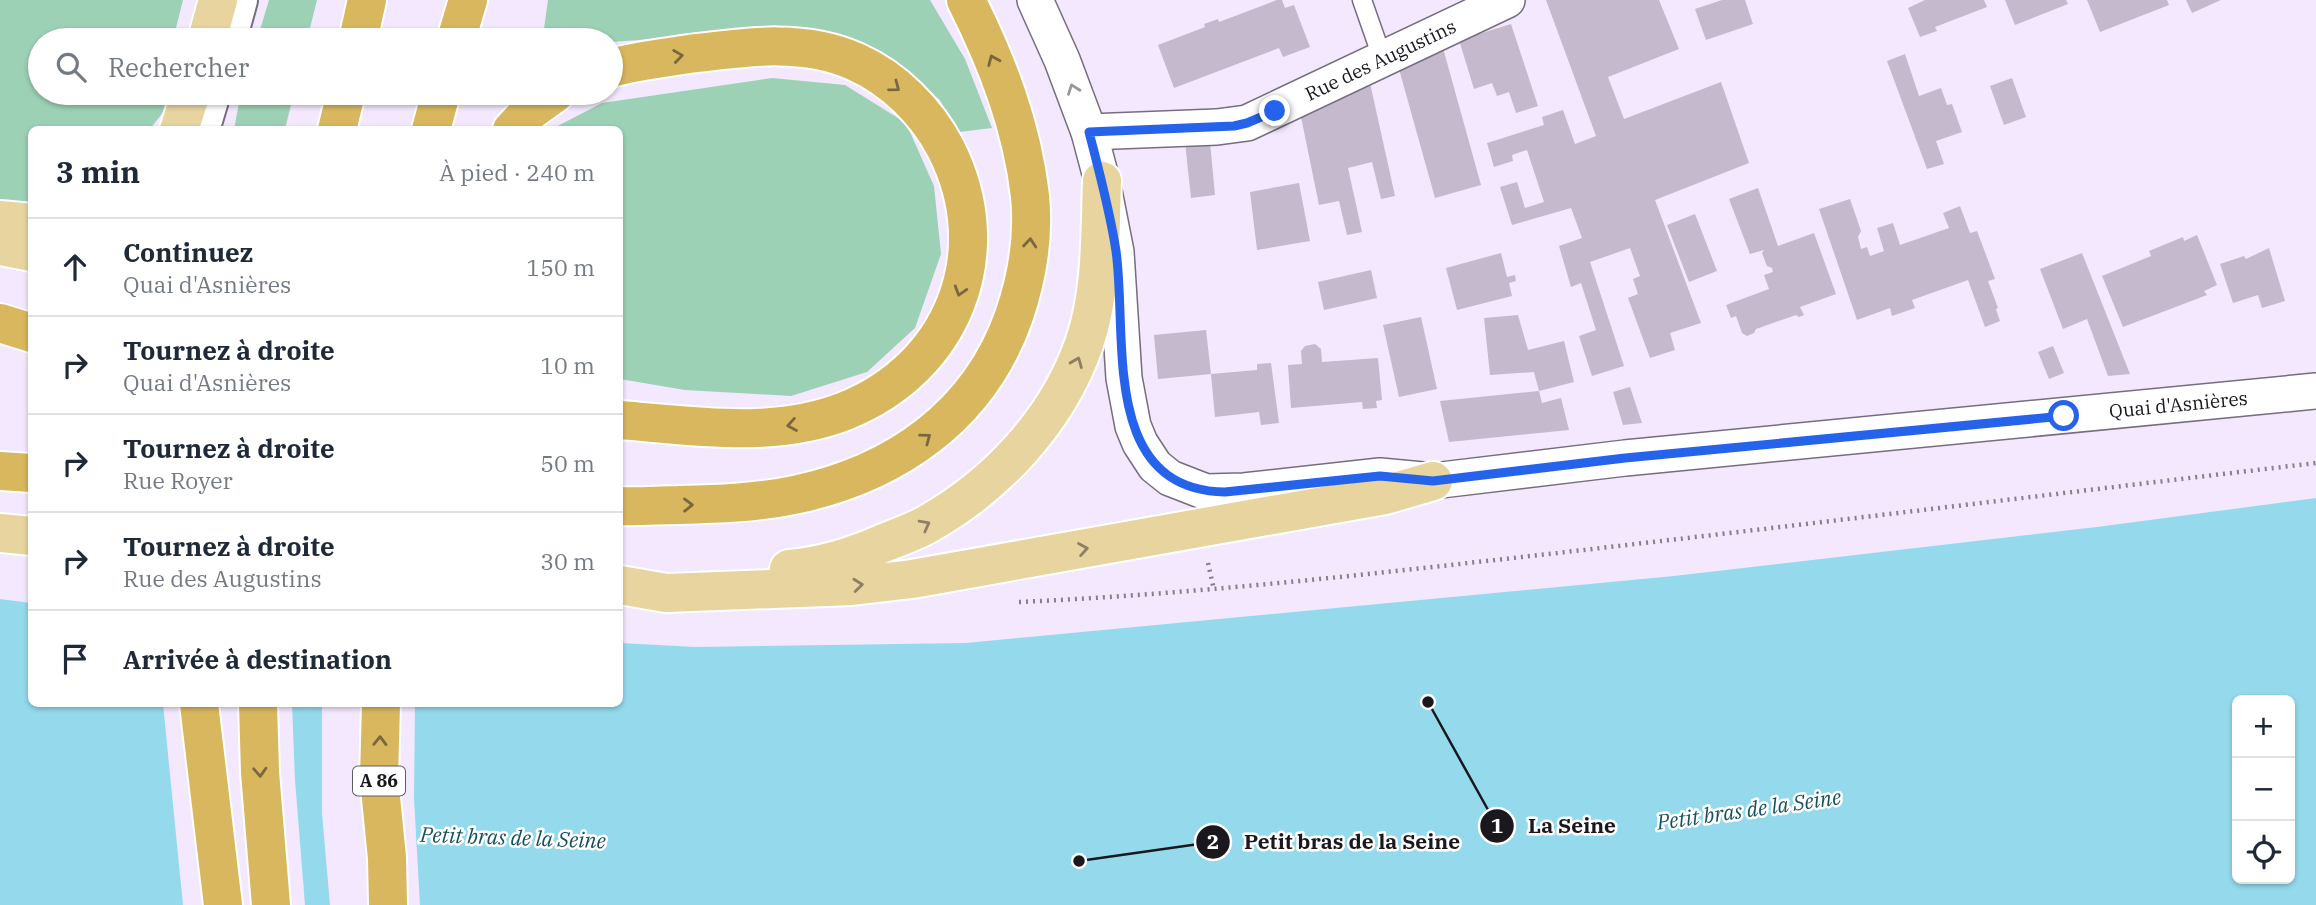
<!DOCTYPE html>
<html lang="fr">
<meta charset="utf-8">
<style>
:root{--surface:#fff;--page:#f6f6f7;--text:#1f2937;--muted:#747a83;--line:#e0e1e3}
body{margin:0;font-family:"IBM Plex Serif",serif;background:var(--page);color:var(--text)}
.controls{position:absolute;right:21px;bottom:21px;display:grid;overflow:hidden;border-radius:10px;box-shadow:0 2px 5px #0004}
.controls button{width:63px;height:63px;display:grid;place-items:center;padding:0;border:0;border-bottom:2px solid var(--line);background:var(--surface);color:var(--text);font:35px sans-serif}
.stop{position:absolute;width:21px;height:21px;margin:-16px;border:5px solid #2563eb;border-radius:50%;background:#fff}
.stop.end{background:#2563eb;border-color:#fff;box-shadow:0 2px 7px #0008}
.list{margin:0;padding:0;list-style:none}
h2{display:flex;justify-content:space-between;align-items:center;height:91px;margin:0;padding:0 28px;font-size:30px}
h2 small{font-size:23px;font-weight:400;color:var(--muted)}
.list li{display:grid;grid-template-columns:46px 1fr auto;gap:21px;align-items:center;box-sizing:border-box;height:98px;padding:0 28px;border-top:2px solid var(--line)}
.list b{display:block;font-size:26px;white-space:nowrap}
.list p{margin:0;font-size:23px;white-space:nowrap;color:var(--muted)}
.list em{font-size:23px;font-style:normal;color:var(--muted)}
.icon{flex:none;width:38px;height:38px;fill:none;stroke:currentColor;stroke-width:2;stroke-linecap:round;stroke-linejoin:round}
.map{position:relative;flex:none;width:2316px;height:905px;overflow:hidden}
.search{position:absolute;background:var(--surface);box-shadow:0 2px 5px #0004;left:28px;top:28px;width:595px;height:77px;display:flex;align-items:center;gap:18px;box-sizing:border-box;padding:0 24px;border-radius:38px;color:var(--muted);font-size:26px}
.panel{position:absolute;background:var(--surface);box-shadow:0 2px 5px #0004;left:28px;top:126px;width:595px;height:581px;border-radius:10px}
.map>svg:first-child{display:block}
.green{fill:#9cd1b6}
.water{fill:#94daec;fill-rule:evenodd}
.pier{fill:#f3e8fd}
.building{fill:#c4b9cd}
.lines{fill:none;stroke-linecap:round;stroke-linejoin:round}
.service-casing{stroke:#766d7f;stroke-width:21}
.minor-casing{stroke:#766d7f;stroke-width:38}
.secondary-casing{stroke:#766d7f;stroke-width:42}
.primary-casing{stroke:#fff;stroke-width:42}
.motorway-casing{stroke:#fff;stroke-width:42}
.path{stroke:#857e8b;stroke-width:4.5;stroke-dasharray:2 5;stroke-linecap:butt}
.service{stroke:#fff;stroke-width:18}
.minor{stroke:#fff;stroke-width:35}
.secondary{stroke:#fff;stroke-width:38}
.primary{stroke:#e8d49f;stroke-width:38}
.motorway{stroke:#d9b75f;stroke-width:38}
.oneway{stroke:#7a673e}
.oneway2{stroke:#98979a}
.oneway3{stroke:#8c7f65}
.route{stroke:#2563eb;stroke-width:9}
.labels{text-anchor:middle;stroke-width:5;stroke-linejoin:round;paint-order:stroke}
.shield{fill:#fff;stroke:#5f5d62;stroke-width:2}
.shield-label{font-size:18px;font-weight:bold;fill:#1b171e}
.street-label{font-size:19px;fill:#1b171e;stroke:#fff}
.water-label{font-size:21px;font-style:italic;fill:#15505e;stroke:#fff}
.leader{fill:none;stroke:#1b171e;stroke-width:2.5}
.callout-dot{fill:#1b171e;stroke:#fff;stroke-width:2.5}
.mark-label{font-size:21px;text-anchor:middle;font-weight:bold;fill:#fff}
.callout-label{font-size:21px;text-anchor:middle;font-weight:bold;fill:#1b171e;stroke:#fff;stroke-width:5;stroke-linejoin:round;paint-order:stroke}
</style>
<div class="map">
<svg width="2316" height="905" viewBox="0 0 2316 905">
<rect width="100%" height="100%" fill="#f3e8fd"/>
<path class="green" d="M0 0H183L173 40H40V93H174L175 97 150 129 32 130 31 210 0 208Z
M269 0H317L307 40H257Z
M548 0H930L965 59 992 128 959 132 939 99 826 32 707 35 611 42V40H554L544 29Z
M772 78 845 85 906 123 934 186 941 254 915 328 867 372 791 396 685 390 620 379V130H550L602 103Z
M241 93H294L285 129H234Z"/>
<path class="water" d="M2316 498V905H0V599L31 603 32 704H620V643L695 647 966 643 1674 576 2097 527ZM2237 700H2290V879H2237Z"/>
<path class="pier" d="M163 704H292L295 780 305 905H183Z
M322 704H415L414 799 420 905H330L322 813Z"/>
<path class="building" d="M1277 0H1282L1285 8 1294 5 1310 47 1283 57 1279 48 1174 88 1158 45 1205 27 1204 24 1218 19 1219 22Z
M1546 0H1659L1679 49 1608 77 1624 119 1721 82 1749 163 1655 200 1701 323 1670 333 1675 350 1650 358 1628 298 1638 294 1633 279 1640 276 1630 248 1590 262 1624 366 1592 376 1579 336 1596 330 1581 283 1571 287 1559 246 1582 238 1571 208 1512 225 1500 187 1517 182 1525 208 1544 202 1527 150 1512 155 1513 161 1494 167 1487 143 1544 125 1542 117 1563 110 1575 144 1596 136Z
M1722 0H1745L1753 24 1706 40 1695 9Z
M1925 0H1984L1987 7 1935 27 1937 31 1920 37 1908 8Z
M2005 0H2066L2068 4 2015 25Z
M2087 0H2167L2169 5 2100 32Z
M2186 0H2221L2192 13Z
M1511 24 1538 106 1516 113 1509 92 1497 96 1492 83 1474 89 1459 40Z
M1443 48 1481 185 1435 198 1399 69Z
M1905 54 1919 96 1941 88 1947 105 1952 104 1962 132 1936 141 1944 164 1927 169 1887 61Z
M2012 78 2026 117 2004 125 1990 86Z
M1370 83 1395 196 1381 199 1372 162 1348 168 1362 232 1347 235 1339 201 1319 205 1301 117Z
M1185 142H1210L1215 195 1191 198Z
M1299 183 1310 241 1257 250 1250 192Z
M1758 188 1778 246 1814 233 1836 294 1800 307 1804 315 1799 317 1796 315 1756 329 1754 333 1747 336 1742 333 1736 316 1731 318 1726 305 1769 289 1764 275 1773 272 1772 268 1767 266 1762 253 1764 250 1750 254 1729 199Z
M1850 199 1861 231 1858 237 1861 249 1867 247 1870 256 1884 251 1877 228 1893 223 1900 245 1949 228 1943 213 1960 206 1970 233 1977 231 1995 279 1988 281 1998 308 1996 309 2000 321 1985 327 1968 280 1912 300 1915 308 1892 316 1890 308 1857 320 1819 209Z
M1695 214 1717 271 1689 282 1667 225Z
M2197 235 2217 285 2204 291 2207 295 2123 327 2102 276 2151 256 2149 251 2183 237 2184 241Z
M2269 248 2285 301 2262 308 2258 295 2233 303 2220 264 2244 256 2246 259Z
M1501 253 1507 277 1515 275 1516 281 1509 283 1512 296 1457 310 1446 268Z
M2082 253 2130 374 2108 376 2087 319 2063 329 2040 269Z
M1371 270 1377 298 1324 310 1318 282Z
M1518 315 1528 350 1564 341 1574 382 1539 391 1534 372 1490 375 1484 318Z
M1421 317 1437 389 1399 397 1383 325Z
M1206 330 1211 374 1158 379 1154 335Z
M1315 344 1321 349 1322 362 1378 358 1382 400 1376 401 1377 408 1363 409 1362 402 1291 408 1288 365 1302 364 1301 351 1305 346Z
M2053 346 2064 373 2049 379 2038 352Z
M1271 363 1279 423 1261 425 1259 412 1215 417 1211 374 1257 370V364Z
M1630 387 1642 423 1623 425 1613 392Z
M1539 391 1542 403 1561 398 1569 430 1449 442 1440 401Z"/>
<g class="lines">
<defs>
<path id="service" d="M1362 0 1383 60"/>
<g id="minor">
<path id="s1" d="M1035 0 1062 60 1089 132 1102 181 1116 252 1124 378 1133 426 1140 443 1155 466 1170 478 1206 492 1244 491 1380 476 1433 481 1625 458 2316 391"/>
<path id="s2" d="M1089 132 1217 127 1247 123 1507 0"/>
</g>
<path id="secondary" d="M227 40 238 0
M200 130 211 93"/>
<path id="primary" d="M207 40 218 0
M179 130 191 93
M0 220 32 223
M0 246 32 252
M0 533 32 536
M789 569C824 566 855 556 886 542 899 537 913 532 926 525 996 486 1057 421 1084 344 1102 292 1100 236 1102 181
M620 585 666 593 852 586 912 579 1385 495 1433 481"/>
<path id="motorway" d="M358 40 367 0
M456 40 468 0
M611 68C636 61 663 58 689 54 744 47 805 38 856 62 894 79 927 112 946 149 999 253 953 368 845 411 774 439 694 426 620 420
M337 130 346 93
M431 130 441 93
M512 130 530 111 555 93
M0 323 32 333
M0 471 32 473
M620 506C639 507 659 505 678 505 717 504 756 503 794 495 895 474 979 416 1014 316 1027 278 1034 236 1030 196 1022 126 997 62 966 0
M199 704 223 905
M258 704 260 772 271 905
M381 704 379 778 387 858 388 905"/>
</defs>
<use href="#service" class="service-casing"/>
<use href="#minor" class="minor-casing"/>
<use href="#secondary" class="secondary-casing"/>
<use href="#primary" class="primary-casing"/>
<use href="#motorway" class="motorway-casing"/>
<path class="path" d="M1208 563 1214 590
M1019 602C1196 594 1372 574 1548 554 1804 525 2060 493 2316 463"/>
<use href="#service" class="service"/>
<use href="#minor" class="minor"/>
<use href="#secondary" class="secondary"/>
<use href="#primary" class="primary"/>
<use href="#motorway" class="motorway"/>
</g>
<defs><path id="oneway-chevron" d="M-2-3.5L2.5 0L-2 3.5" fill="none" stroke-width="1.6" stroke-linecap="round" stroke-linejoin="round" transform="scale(1.75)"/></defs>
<g class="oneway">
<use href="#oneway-chevron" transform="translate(678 56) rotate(-8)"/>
<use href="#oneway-chevron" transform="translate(993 60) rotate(-113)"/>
<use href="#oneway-chevron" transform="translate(895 87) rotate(37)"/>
<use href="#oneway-chevron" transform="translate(1030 243) rotate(-85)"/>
<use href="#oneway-chevron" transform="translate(960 291) rotate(107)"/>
<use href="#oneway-chevron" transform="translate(792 425) rotate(170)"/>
<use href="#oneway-chevron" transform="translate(926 438) rotate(-37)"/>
<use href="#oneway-chevron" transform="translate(688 505) rotate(-1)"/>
<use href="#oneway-chevron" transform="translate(380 741) rotate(-89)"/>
<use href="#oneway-chevron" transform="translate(260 772) rotate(87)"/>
</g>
<use class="oneway2" href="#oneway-chevron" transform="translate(1073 89) rotate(-110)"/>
<g class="oneway3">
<use href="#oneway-chevron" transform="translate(1077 362) rotate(-68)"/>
<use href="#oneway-chevron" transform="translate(925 525) rotate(-28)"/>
<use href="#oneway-chevron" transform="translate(1083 549) rotate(-10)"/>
<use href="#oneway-chevron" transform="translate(858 585) rotate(-6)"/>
</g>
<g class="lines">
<path class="route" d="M1275 111 1247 123 1234 126 1089 132C1099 171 1110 211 1116 251 1128 335 1099 490 1225 492L1380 476 1433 481 1625 458 2064 416"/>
</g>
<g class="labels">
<rect class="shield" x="353" y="766.5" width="52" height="29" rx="5"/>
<g class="shield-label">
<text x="379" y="787">A 86</text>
</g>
<g class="street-label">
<text dy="7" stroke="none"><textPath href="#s2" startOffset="306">Rue des Augustins</textPath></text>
<text dy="7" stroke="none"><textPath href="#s1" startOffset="1522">Quai d'Asnières</textPath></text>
</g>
<g class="water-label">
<text transform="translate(1749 810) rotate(-8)" y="7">Petit bras de la Seine</text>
<text transform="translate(513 838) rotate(2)" y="7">Petit bras de la Seine</text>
</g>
</g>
<path class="leader" d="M1428 702L1497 826M1079 861L1213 842"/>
<g class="callout-dot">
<circle cx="1428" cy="702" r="7"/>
<circle cx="1079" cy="861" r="7"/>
<circle cx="1497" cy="826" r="18"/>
<circle cx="1213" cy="842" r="18"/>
</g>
<g class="mark-label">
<text x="1497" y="833">1</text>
<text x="1213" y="849">2</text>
</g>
<g class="callout-label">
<text x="1572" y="833">La Seine</text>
<text x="1352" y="849">Petit bras de la Seine</text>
</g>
</svg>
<div class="controls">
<button>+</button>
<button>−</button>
<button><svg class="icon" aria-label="locate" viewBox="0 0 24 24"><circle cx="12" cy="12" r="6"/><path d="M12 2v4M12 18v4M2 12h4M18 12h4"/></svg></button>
</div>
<div class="stop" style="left:2064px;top:416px"></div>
<div class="stop end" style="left:1275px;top:111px"></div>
<div class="search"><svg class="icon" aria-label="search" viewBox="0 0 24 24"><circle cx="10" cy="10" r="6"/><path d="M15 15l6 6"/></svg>Rechercher</div>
<section class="panel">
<h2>3 min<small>À pied · 240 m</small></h2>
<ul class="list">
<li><svg class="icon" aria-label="ahead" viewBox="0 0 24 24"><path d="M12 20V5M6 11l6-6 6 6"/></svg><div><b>Continuez</b><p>Quai d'Asnières</p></div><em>150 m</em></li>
<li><svg class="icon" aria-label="right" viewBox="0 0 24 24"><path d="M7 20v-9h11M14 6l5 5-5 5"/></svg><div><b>Tournez à droite</b><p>Quai d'Asnières</p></div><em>10 m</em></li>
<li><svg class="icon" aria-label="right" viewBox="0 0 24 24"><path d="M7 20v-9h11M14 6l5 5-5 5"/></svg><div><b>Tournez à droite</b><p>Rue Royer</p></div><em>50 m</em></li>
<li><svg class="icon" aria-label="right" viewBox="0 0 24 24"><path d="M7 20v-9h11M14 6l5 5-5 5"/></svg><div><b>Tournez à droite</b><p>Rue des Augustins</p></div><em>30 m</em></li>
<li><svg class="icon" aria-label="arrive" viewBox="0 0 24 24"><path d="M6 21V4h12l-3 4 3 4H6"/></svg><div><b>Arrivée à destination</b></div></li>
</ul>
</section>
</div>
